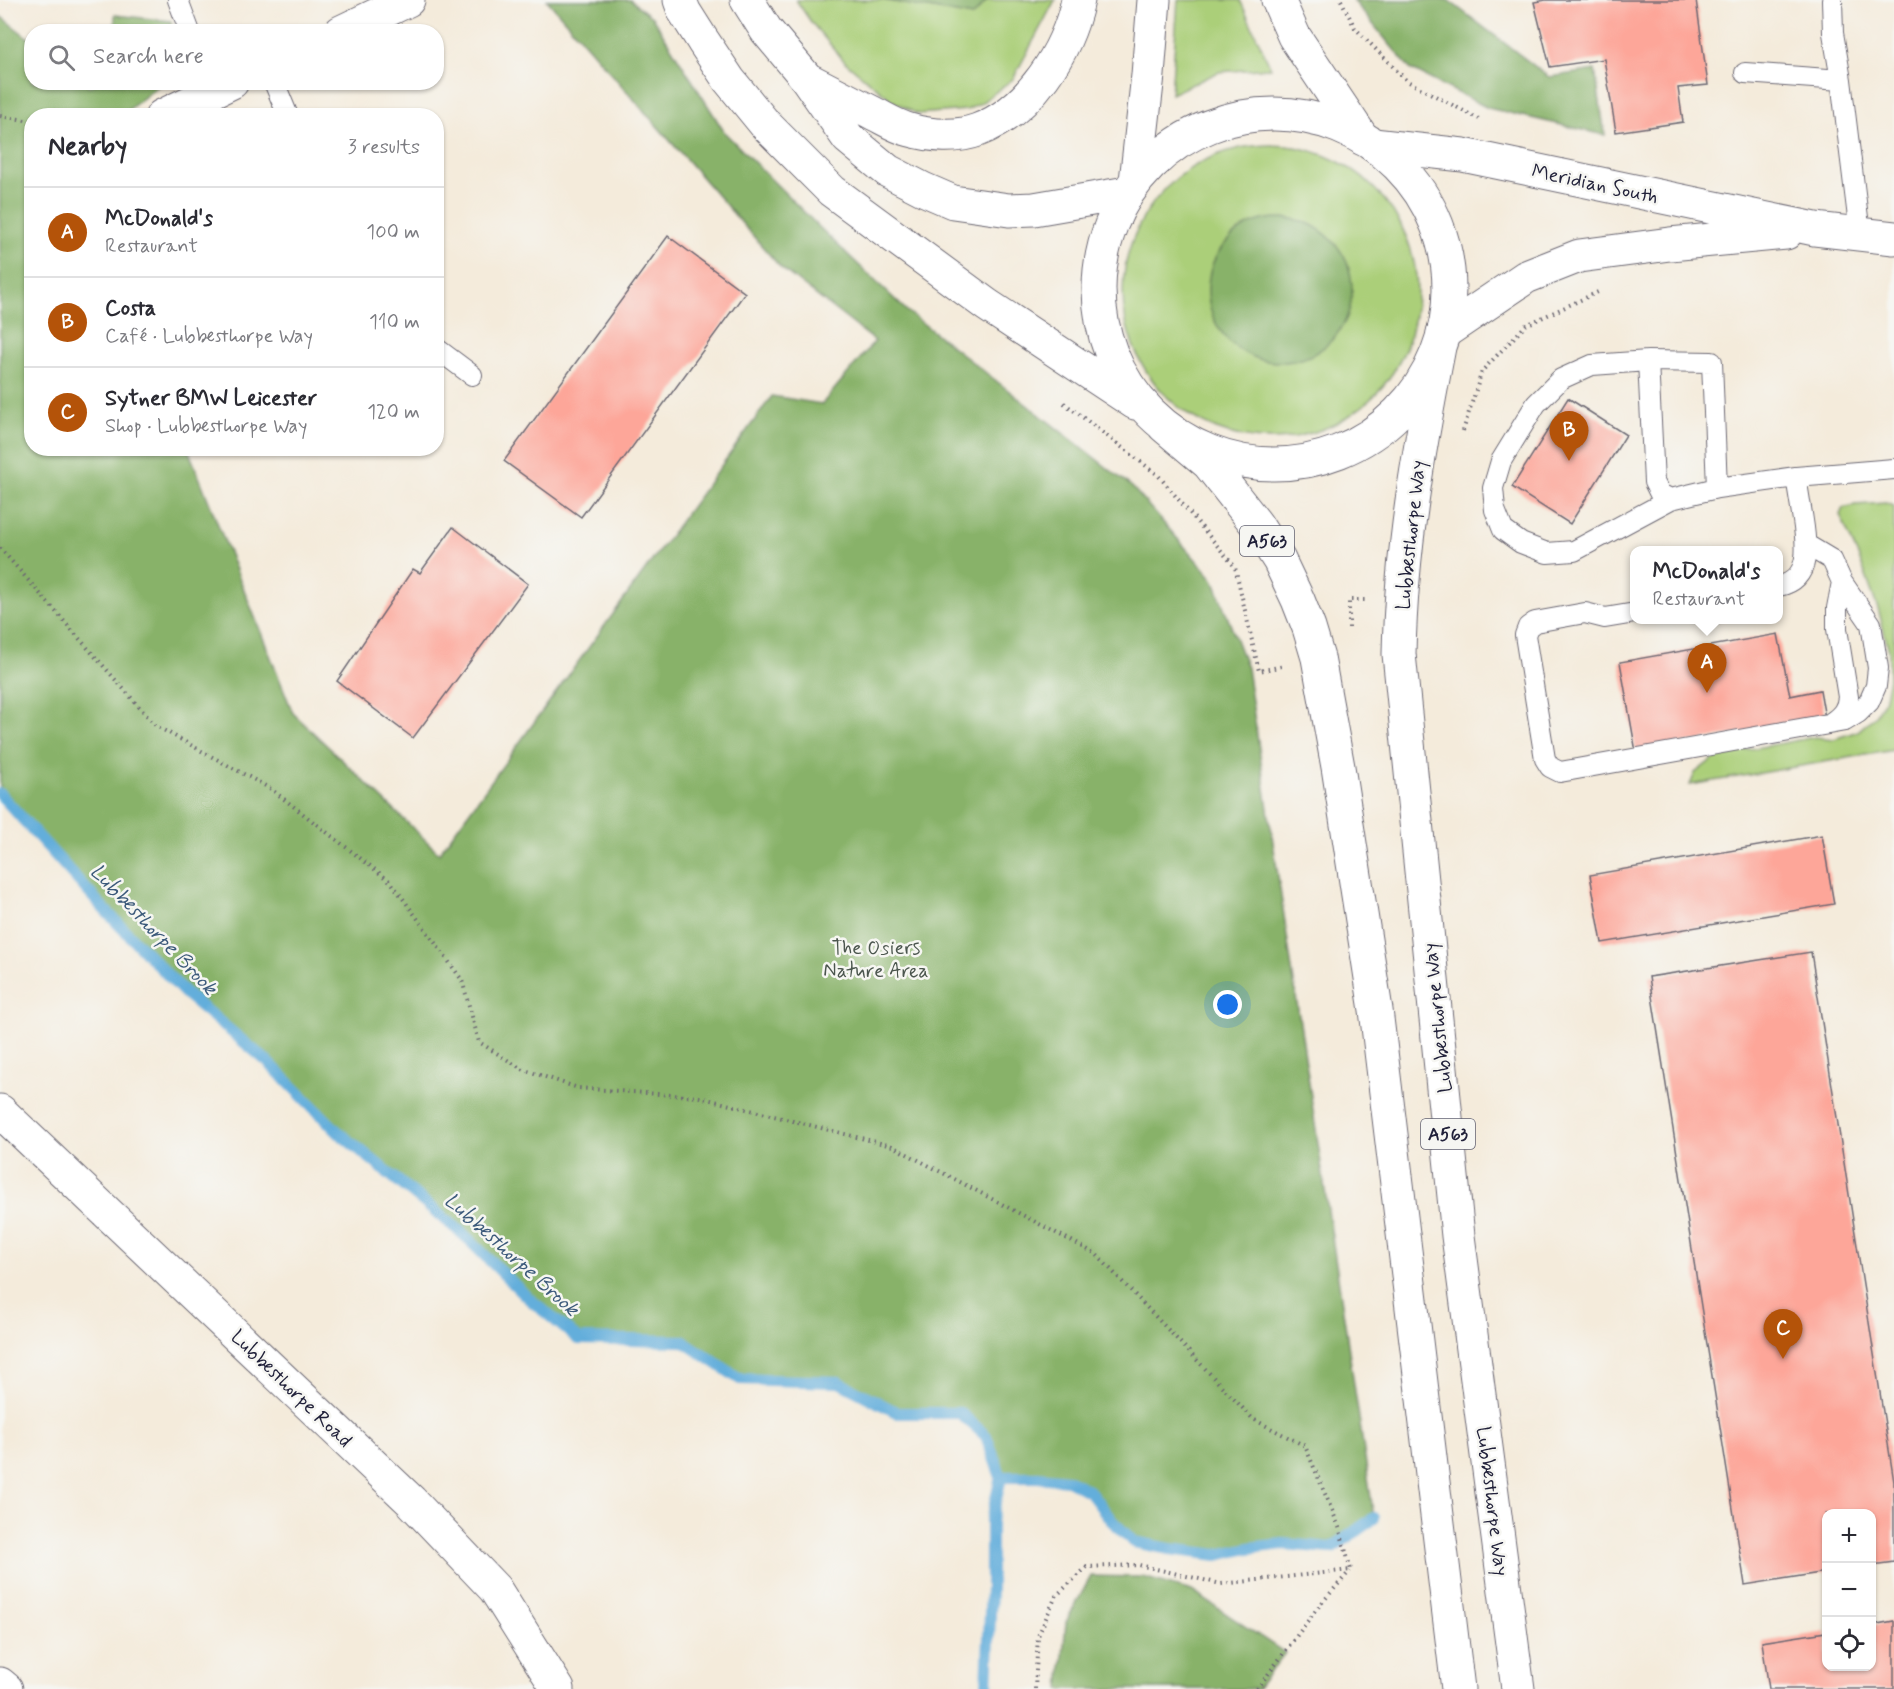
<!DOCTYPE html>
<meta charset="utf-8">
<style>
:root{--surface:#fff;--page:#f2f2f3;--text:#2b2b33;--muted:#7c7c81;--line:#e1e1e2;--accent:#b45309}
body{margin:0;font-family:Mynerve,sans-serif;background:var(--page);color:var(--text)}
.controls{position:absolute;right:18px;bottom:18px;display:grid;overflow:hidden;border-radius:12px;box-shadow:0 2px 4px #0004}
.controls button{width:54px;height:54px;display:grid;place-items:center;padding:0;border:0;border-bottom:2px solid var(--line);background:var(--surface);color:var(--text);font:30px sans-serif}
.you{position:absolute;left:1228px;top:1005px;width:21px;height:21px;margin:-15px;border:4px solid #fff;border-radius:50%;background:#1a73e8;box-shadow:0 0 0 9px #1a73e833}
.badge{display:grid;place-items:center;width:39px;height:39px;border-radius:50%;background:var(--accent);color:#fff;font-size:20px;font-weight:700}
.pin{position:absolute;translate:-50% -50px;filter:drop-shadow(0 2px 3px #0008)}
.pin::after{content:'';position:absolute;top:32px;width:21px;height:18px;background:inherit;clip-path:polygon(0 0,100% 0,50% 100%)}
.popup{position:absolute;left:1630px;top:546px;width:153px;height:78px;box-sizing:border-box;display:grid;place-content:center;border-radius:12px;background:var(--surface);filter:drop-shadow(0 2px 4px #0005);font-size:20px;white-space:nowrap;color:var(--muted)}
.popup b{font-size:22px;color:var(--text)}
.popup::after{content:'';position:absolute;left:50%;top:100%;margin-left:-12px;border:12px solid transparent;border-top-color:var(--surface)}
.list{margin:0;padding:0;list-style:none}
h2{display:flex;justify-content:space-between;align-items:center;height:78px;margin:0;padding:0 24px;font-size:26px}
h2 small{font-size:20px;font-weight:400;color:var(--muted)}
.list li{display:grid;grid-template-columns:39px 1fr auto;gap:18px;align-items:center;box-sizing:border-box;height:90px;padding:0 24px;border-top:2px solid var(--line)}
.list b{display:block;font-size:22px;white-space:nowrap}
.list p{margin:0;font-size:20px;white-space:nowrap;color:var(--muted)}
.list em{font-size:20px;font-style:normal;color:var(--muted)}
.icon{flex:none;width:33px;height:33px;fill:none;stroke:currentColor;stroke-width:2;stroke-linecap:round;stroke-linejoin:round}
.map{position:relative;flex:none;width:1894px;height:1689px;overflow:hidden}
.search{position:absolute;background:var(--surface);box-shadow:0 2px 4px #0004;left:24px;top:24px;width:420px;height:66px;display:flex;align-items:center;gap:15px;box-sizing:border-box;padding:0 21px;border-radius:24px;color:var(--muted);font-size:22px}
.panel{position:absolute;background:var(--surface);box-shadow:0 2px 4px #0004;left:24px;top:108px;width:420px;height:348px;border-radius:24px}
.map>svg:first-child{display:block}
.green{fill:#abcf79;stroke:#66785a;stroke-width:1.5}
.forest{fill:#88b269;stroke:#556a52;stroke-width:1.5}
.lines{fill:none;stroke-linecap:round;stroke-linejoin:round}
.stream{stroke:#63aedb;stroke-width:12}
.building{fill:#fda699}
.lane-casing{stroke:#6c6873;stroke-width:22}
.street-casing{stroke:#6c6873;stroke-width:35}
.secondary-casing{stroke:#6c6873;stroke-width:35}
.highway-casing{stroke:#6c6873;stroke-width:35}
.path{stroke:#6c6873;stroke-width:4;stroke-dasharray:1.5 4.5;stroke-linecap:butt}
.lane{stroke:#fff;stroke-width:20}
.street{stroke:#fff;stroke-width:33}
.secondary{stroke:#fff;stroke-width:33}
.highway{stroke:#fff;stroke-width:33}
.labels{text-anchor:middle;stroke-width:5;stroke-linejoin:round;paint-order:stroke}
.shield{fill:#f6f6f2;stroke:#626272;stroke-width:1.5}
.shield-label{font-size:18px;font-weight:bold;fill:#22223b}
.street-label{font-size:20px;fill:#22223b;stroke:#f6f6f2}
.park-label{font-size:20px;fill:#4b564e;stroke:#f6f6f2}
.water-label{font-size:21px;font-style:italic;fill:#3c5a7b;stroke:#f6f6f2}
</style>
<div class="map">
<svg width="1894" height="1689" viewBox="0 0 1894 1689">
<rect width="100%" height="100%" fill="#f6f6f2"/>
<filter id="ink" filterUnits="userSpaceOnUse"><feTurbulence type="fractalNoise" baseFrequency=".0167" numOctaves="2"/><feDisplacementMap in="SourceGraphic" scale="12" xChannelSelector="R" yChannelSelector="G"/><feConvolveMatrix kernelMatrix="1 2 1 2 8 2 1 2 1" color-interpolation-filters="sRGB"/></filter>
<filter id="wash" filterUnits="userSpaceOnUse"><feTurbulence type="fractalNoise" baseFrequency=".008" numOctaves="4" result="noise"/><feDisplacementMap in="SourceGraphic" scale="24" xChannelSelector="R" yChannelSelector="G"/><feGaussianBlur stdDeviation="1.35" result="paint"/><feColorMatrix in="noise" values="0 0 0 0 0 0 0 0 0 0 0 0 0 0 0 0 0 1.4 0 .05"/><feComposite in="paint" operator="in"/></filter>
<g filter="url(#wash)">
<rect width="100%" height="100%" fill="#f4ebdb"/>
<path class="green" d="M796 0H883L973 16 987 0H1055L1013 79 981 103 967 110 917 114 893 101 845 62 811 22Z
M1178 0H1240L1271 68 1219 72 1171 94Z
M1123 292a147 147 0 1 1 294 0a147 147 0 1 1-294 0Z
M1886 503 1894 506V750L1690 785 1695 773 1718 755 1815 737 1834 739 1858 731 1875 716 1885 698 1889 678V651L1879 612 1862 565 1840 515 1843 508 1855 505Z"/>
<path class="forest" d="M547 0H630L653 18 725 133 818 226 907 311 1132 487 1213 579 1247 668 1374 1518 1332 1548 1283 1544 1249 1548 1217 1555 1170 1549 1134 1542 1090 1492 1068 1480 1038 1477H1001L986 1436 960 1413H898L839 1382 740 1379 683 1341 578 1339 527 1297 463 1234 338 1132 268 1062 193 999 104 909 0 794V16L31 40 32 82 85 83 89 86 99 83H162L122 115 32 116V448L188 449 293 713 439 853 772 396 822 404 875 341 781 268Z
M883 0H987L973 16Z
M1353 0H1448L1549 77 1595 70 1605 135 1488 108 1410 69Z
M115 15 171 21V31H115Z
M1208 290a72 72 0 1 1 144 0a72 72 0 1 1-144 0Z
M1091 1576 1143 1577 1192 1591 1285 1653 1257 1689H1060L1066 1622Z"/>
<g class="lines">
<path class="stream" d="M0 794 104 909 186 994 268 1062 338 1132 463 1234 527 1297 578 1339 683 1341 740 1379 839 1382 898 1413H960L986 1436 1001 1477 991 1521V1588L987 1689
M1001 1477H1038L1068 1480 1090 1492 1112 1521 1134 1542 1170 1549 1217 1555 1249 1548 1283 1544 1332 1548 1374 1518"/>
</g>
<g id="blocks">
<path class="building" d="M1546 0H1696L1708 85 1678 88 1683 122 1616 132 1604 59 1550 67 1534 2Z
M668 236 745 293 581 517 504 461Z
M1568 398 1626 435 1570 524 1512 487Z
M453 527 528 584 413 738 337 681 413 569 420 573Z
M1778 634 1790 696 1820 690 1825 718 1636 752 1620 662Z
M1822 835 1834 904 1602 943 1590 875Z
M1811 952 1894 1482V1562L1872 1565V1514H1826V1572L1745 1585 1649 977Z
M1894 1621V1689H1769L1762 1642 1826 1632V1666H1872V1625Z"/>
</g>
</g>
<g filter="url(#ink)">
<use href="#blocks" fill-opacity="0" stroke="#6c6873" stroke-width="1.5"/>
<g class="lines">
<defs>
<path id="lane" d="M178 0 190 32
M1832 0 1833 33 1841 80 1860 234
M1745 73 1841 80
M274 82 288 116
M436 348 472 375
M1648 361 1592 365 1561 379 1536 404 1501 461 1493 488 1495 510 1503 530 1521 543 1547 553 1574 551 1671 499
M1717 488 1712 362 1648 361 1654 482 1660 494 1671 499 1717 488 1796 477
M1779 586C1814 579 1806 540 1802 514 1800 502 1798 489 1796 477L1894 469
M1635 613 1605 618 1585 613 1535 622 1528 627 1525 635 1545 759 1550 767 1560 772 1845 721 1858 713 1869 702 1876 686 1878 668 1871 624 1842 582 1832 560 1807 545
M1832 722C1842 715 1847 709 1848 697L1837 629V608L1842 582"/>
<path id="street" d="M341 32 408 0
M162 116 232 82
M0 1111 411 1501 495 1589 558 1689
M0 1684 6 1689"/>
<path id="secondary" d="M1373 145 1463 155 1815 229 1894 238
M1443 333 1526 277 1579 256 1670 244 1786 233"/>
<path id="highway" d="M680 0 684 11 703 41 729 80 765 124 832 191 987 305 1135 403
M747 0 766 30 807 79 848 138 888 171 923 189 953 202 1009 210 1034 209 1127 193
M1278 0 1294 36 1363 139
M811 81C832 92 852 102 873 113 885 119 897 127 910 130 931 136 957 138 978 130 1030 110 1067 52 1078 0
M1099 289a175 175 0 1 1 350 0a175 175 0 1 1-350 0Z
M1136 181 1148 75 1154 0
M1439 347C1419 450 1401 549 1399 654L1458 1236 1518 1689
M1164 426 1209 464 1256 524 1279 560 1298 600 1309 628 1318 658 1338 767 1376 1010 1458 1689"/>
</defs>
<use href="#lane" class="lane-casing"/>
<use href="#street" class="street-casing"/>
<use href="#secondary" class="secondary-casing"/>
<use href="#highway" class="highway-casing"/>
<path class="path" d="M1341 0 1355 28 1407 81 1479 119
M0 116 32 121
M1064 403 1158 475 1235 567 1259 671 1284 666
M1463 431 1482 371 1526 325 1598 292
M0 548 156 726 271 789 391 882 462 980 479 1042 522 1069 578 1088 699 1097 892 1146 1096 1254 1253 1419 1305 1446 1339 1527 1351 1570
M1349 628V600H1366
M1035 1689 1038 1636 1056 1596 1087 1567 1139 1565 1221 1584 1351 1570
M1257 1689 1319 1606 1350 1571"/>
<use href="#lane" class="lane"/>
<use href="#street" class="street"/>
<use href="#secondary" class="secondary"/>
<use href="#highway" class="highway"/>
</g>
</g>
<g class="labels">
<g class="shield">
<rect x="1240" y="526" width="54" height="30" rx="4.5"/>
<rect x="1421" y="1119" width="54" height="30" rx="4.5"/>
</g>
<g class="shield-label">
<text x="1267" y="547">A563</text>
<text x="1448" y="1140">A563</text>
</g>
<g class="street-label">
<text transform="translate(1595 183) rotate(12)" y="7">Meridian South</text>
<text transform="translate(1410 535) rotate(-84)" y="7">Lubbesthorpe Way</text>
<text transform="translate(1437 1018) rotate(-96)" y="7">Lubbesthorpe Way</text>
<text transform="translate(292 1388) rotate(44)" y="7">Lubbesthorpe Road</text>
<text transform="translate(1493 1501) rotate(83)" y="7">Lubbesthorpe Way</text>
</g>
<g class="park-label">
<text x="876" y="954">The Osiers<tspan x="876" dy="23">Nature Area</tspan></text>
</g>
<g class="water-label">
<text transform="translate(154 929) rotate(46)" y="7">Lubbesthorpe Brook</text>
<text transform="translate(512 1254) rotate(42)" y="7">Lubbesthorpe Brook</text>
</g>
</g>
</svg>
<div class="controls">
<button>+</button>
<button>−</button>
<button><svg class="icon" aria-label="locate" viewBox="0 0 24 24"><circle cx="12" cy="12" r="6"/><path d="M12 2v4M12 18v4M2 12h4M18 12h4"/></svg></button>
</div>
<div class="you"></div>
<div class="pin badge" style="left:1707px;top:693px">A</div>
<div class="popup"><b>McDonald's</b>Restaurant</div>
<div class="pin badge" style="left:1569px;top:461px">B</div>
<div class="pin badge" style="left:1783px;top:1359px">C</div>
<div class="search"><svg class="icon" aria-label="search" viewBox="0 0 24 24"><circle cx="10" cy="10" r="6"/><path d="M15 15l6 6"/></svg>Search here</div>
<section class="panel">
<h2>Nearby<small>3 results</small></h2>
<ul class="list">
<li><span class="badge">A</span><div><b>McDonald's</b><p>Restaurant</p></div><em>100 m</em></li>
<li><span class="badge">B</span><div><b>Costa</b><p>Café · Lubbesthorpe Way</p></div><em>110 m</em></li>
<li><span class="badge">C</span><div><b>Sytner BMW Leicester</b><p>Shop · Lubbesthorpe Way</p></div><em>120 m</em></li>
</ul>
</section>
</div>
